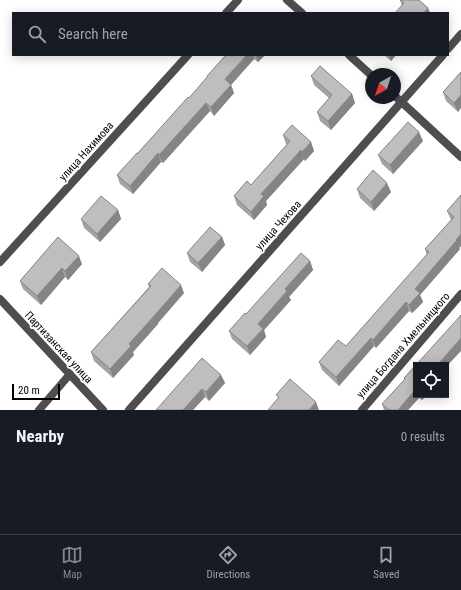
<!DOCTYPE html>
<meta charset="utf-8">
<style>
:root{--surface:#171b24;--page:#242831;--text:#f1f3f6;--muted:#9ea1a6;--line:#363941;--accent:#858687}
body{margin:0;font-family:"Roboto Condensed",sans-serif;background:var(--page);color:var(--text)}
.controls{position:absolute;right:12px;bottom:12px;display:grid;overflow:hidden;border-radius:0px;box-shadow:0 2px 10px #0003}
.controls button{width:36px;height:36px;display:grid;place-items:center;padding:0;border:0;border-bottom:1px solid var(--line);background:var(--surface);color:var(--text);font:20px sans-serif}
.compass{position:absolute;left:365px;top:68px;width:36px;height:36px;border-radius:50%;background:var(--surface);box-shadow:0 2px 10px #0003;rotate:219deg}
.scale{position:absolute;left:12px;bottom:10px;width:48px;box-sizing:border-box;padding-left:4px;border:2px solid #000;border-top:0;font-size:11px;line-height:14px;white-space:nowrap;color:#000;-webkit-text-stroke:3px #fff;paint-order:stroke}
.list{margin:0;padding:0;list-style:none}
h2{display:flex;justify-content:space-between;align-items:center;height:52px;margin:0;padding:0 16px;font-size:17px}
h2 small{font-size:13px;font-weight:400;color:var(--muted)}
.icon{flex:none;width:22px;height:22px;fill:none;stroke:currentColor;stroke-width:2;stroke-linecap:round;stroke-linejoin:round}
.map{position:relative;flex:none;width:461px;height:410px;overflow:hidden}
.search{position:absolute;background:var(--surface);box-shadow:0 2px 10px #0003;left:12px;right:12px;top:12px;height:44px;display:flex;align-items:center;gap:10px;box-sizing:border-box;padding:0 14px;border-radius:0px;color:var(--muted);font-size:15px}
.sheet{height:124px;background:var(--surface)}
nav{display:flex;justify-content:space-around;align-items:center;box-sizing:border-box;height:56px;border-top:1px solid var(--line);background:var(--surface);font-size:11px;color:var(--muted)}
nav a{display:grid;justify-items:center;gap:2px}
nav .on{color:var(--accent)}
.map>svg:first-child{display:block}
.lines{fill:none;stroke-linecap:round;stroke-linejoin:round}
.street{stroke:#4e4e4e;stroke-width:8}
.wall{fill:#a3a3a3}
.shaded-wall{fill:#858585}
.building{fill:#bebebe;stroke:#858585}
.labels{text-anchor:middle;stroke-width:3.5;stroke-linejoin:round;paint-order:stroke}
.street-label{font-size:11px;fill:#000;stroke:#fff}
</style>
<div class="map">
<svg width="461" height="410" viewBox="0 0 461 410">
<rect width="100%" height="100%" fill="#fff"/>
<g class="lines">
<path class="street" d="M287 0 302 13
M226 13 238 0
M448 49 461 34
M349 55 371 75
M395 96 461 157
M0 262 188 55
M0 299 103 410
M39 410 70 374
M129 410 443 55
M362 410 461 294"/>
</g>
<path class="wall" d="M400 0H419L428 8 430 13H395L402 6Z
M226 55H265L258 62 254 59 231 85 234 93 214 116 210 111 163 163 161 162 133 194 120 184 117 175 189 98 208 77 207 76Z
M384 55H396L391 61Z
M461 72 458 112 446 101 443 92Z
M311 76 352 94 355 103 331 130 320 121 317 112 329 98 314 85Z
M283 135 311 142 314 151 305 161 304 159 266 201 267 205 254 220 237 205 234 196 251 185 287 145 286 144Z
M423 141 393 174 382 164 378 155Z
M357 189 391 192 374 211 360 198Z
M461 195V246L459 248 460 249 420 295 423 302 412 313 409 311 376 348 374 346 339 386 322 370 319 362 346 346 427 255 425 249 451 220 447 211Z
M118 210 121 219 100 242 84 228 81 219Z
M58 237 82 264 68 280 65 277 41 305 23 289 20 281Z
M222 237 225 245 202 272 190 262 187 253Z
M310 261 313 270 289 297 291 300 264 330 266 337 250 355 232 339 229 331 246 314Z
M148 284 184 293 158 323V324L133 352 134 355 113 378 94 361 91 352 149 287Z
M221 375 225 383 209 401 205 397 193 410H156Z
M404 378 416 395H427L422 400 419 398 408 410H384L382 404 405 379Z"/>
<path class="shaded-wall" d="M428 8 430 13H424Z
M247 55H253L254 59 231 85 234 93 214 116 211 107 225 79Z
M256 55H265L258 62Z
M389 55H396L391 61Z
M352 94 355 103 331 130 328 121Z
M461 95V108L458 112 454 103Z
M206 103 210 111 163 163 159 155Z
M419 132 423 141 393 174 390 165Z
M311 142 314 151 305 161 302 152Z
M301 150 304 159 266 201 267 205 254 220 251 212 261 194Z
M158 153 161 162 133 194 130 186Z
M387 183 391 192 374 211 371 202Z
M118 210 121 219 100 242 97 234Z
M461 234V246L459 248 460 249 420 295 423 302 412 313 409 305 415 289Z
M222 237 225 245 202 272 198 263Z
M79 256 82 264 68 280 65 271Z
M310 261 313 270 289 297 291 300 264 330 266 337 250 355 247 346 258 324 285 289Z
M62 268 65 277 41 305 37 296Z
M181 285 184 293 158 323V324L133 352 134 355 113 378 110 369 129 344Z
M406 302 409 311 376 348 373 340Z
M371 338 374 346 339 386 336 377Z
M461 338V351L446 367V365H441L440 362Z
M221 375 225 383 209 401 206 392Z
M202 389 205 397 193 410H183Z
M416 389V395H418L419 398 408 410H398Z
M420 395H427L422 400Z
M316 402 319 410H309Z"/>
<path class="building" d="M400 0H419L428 8 424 13H395L404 3Z
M226 55H247L225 79 231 85 211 107 206 103 159 155 158 153 130 186 117 175 137 153H138L188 97 189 98 208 76H207Z
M320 66 352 94 328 121 317 112 332 95 311 76Z
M461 72V95L454 103 443 92Z
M408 122 419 132 390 165 378 155Z
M292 125 311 142 302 152 301 150 261 194 264 196 251 212 234 196 247 181 251 185 290 141 283 135Z
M373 170 387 183 371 202 357 189Z
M461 195V234L456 240H457L415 289 420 293 409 305 406 302 373 340 371 338 336 377 319 362 338 340 346 346 429 252 425 249 454 217 447 211Z
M101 196 118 210 97 234 81 219Z
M210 227 222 237 198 263 187 253Z
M58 237 79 256 65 271 62 268 37 296 20 281Z
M301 253 310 261 285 289 287 291 258 324 263 329 247 346 229 331 245 313 246 314Z
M162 268 181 285 155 315 129 344 131 346 110 369 91 352 151 286 148 284Z
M461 315V338L440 362 443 365H416Z
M202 358 221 375 206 392 202 389 183 410H156Z
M416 365V389L398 410H389L382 404 405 379 404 378Z
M290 379 316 402 309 410H268L279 397 276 395Z"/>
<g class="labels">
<g class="street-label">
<text transform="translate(86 151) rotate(-48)" y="4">улица Нахимова</text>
<text transform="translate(278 225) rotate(-48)" y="4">улица Чехова</text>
<text transform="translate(403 345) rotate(-49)" y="4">улица Богдана Хмельницкого</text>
<text transform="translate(59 347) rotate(47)" y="4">Партизанская улица</text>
</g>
</g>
</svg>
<div class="controls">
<button><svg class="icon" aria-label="locate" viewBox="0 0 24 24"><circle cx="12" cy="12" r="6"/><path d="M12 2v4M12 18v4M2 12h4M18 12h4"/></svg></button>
</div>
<svg class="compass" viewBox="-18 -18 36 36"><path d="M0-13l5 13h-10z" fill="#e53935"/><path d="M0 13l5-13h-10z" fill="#9ea1a6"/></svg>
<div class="scale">20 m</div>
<div class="search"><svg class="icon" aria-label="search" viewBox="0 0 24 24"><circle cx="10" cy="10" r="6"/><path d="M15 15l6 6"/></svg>Search here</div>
</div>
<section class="sheet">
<h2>Nearby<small>0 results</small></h2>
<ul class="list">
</ul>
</section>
<nav>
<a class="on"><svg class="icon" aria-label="map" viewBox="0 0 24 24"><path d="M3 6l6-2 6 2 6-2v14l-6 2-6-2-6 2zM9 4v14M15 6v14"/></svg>Map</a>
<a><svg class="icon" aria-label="directions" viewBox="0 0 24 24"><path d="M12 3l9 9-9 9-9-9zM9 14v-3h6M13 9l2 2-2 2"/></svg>Directions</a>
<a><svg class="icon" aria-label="saved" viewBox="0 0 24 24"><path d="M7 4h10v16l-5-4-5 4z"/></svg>Saved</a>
</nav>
